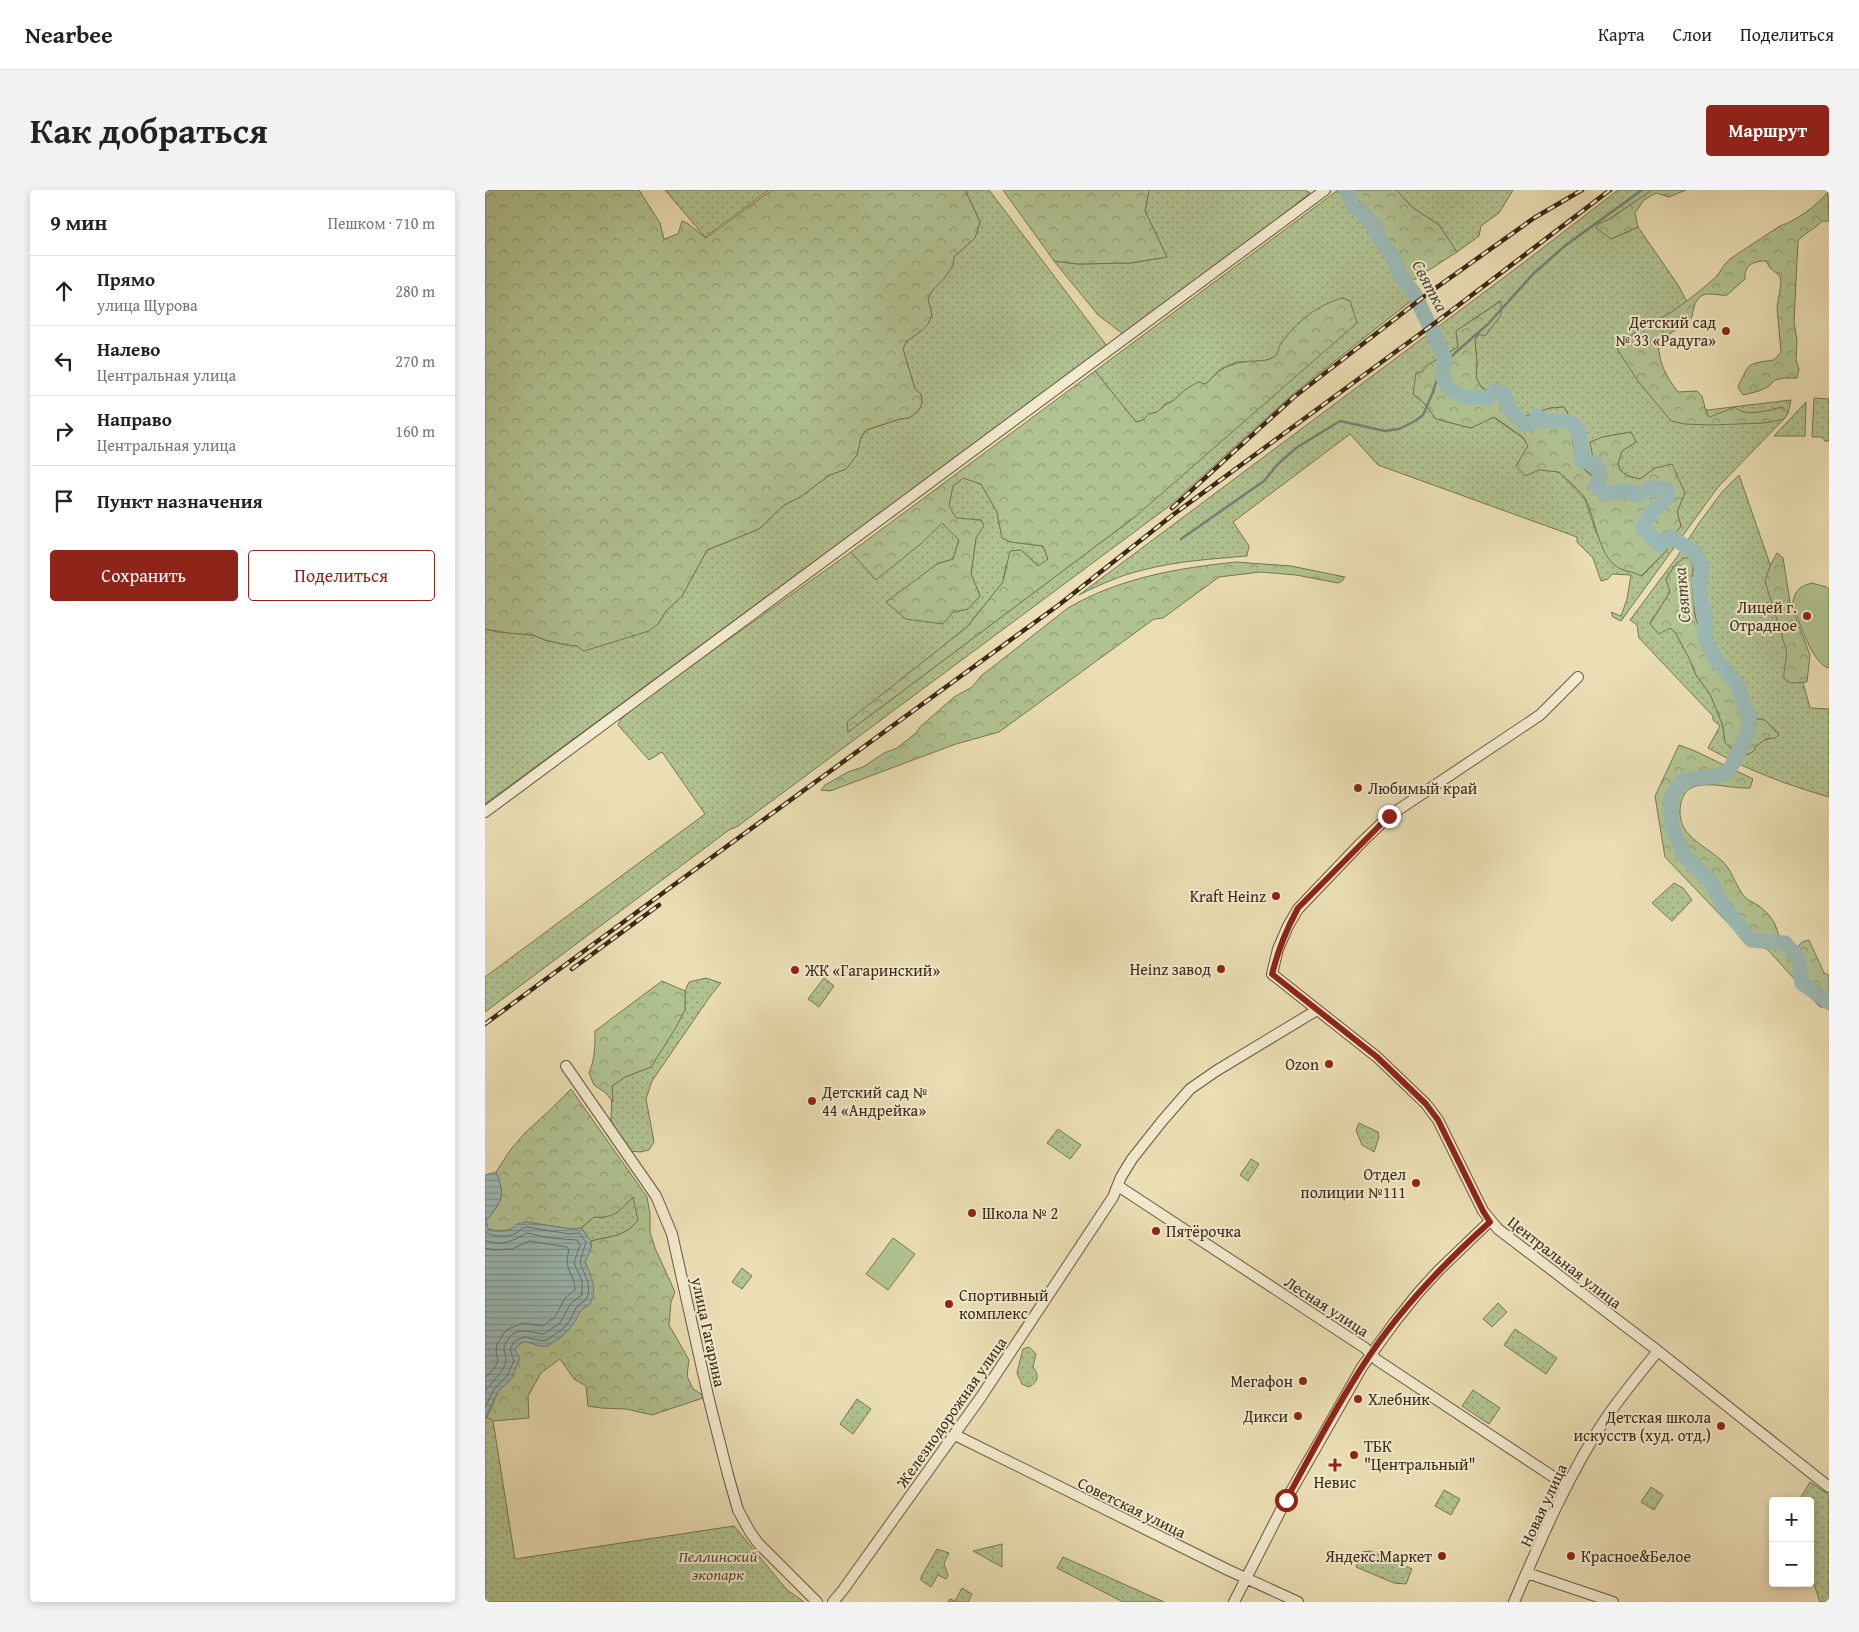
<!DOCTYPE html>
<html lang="ru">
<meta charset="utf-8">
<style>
:root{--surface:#fff;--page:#f2f2f2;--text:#222;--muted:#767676;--line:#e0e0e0;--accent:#8f2418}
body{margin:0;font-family:"Gentium Book Plus",serif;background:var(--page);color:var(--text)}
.controls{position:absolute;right:15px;bottom:15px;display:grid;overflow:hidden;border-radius:5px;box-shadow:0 2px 8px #0003}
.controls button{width:45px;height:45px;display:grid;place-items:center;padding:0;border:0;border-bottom:1px solid var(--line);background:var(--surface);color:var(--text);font:25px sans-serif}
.stop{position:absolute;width:15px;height:15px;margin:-11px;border:4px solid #8f2418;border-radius:50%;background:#fff}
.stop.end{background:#8f2418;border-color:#fff;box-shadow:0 1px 5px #0008}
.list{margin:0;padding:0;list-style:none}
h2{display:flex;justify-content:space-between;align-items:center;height:65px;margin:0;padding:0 20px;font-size:21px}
h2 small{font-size:16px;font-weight:400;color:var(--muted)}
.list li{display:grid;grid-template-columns:32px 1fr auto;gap:15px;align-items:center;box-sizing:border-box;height:70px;padding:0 20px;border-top:1px solid var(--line)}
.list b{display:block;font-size:19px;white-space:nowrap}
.list p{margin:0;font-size:16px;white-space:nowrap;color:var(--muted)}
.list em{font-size:16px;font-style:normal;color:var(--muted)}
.actions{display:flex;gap:10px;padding:15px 20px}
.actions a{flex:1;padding:11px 0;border:1px solid var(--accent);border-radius:5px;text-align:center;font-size:18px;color:var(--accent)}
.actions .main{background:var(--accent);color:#fff}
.icon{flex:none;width:28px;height:28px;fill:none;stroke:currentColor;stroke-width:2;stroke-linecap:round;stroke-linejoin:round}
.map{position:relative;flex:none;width:1344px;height:1412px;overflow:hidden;border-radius:5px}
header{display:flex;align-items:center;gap:30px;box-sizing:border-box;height:70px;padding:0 25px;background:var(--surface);border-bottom:1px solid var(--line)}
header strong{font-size:24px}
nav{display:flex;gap:28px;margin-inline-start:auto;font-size:18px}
.intro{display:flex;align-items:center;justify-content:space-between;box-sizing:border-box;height:120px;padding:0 30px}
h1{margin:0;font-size:35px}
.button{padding:12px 22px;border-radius:5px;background:var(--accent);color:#fff;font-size:18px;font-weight:700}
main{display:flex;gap:30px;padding:0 30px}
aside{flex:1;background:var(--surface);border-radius:5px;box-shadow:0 2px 8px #0003}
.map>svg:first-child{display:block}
.grass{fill:url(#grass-dots);stroke:#767554;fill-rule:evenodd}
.forest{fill:url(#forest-crowns);stroke:#767554}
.garden{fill:#b1c292;stroke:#767554}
.water{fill:url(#water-rules);stroke:#758076}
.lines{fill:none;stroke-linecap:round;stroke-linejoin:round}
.shore{stroke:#6b7166;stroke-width:1}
.stream{stroke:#758076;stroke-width:2.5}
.river{stroke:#9bbab6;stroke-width:15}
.minor-casing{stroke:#67563d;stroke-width:12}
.minor{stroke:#f2eace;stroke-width:10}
.rail-casing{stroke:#3b2815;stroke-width:4.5}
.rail{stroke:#f2eace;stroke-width:2.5;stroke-dasharray:8;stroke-linecap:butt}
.route{stroke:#8f2418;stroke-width:6}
.poi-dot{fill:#8f2418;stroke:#f2eace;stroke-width:2}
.labels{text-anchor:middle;stroke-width:4;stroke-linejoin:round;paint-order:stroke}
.poi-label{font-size:16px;fill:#3b2815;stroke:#f2eace;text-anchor:end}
.street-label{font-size:16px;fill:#3b2815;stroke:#f2eace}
.park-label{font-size:16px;font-style:italic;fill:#584e34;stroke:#f2eace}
.water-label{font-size:18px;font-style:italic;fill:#534c3d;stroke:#f2eace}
</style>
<header>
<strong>Nearbee</strong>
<nav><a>Карта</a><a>Слои</a><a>Поделиться</a></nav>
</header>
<div class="intro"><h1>Как добраться</h1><a class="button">Маршрут</a></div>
<main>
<aside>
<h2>9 мин<small>Пешком · 710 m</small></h2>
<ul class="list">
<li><svg class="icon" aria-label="ahead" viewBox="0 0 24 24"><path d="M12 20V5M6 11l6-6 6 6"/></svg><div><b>Прямо</b><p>улица Щурова</p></div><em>280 m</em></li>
<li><svg class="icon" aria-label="left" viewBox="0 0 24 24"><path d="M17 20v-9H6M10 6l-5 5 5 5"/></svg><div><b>Налево</b><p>Центральная улица</p></div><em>270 m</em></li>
<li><svg class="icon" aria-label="right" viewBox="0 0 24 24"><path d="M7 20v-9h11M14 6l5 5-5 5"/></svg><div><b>Направо</b><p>Центральная улица</p></div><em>160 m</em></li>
<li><svg class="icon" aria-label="arrive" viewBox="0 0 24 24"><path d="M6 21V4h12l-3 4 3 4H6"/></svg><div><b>Пункт назначения</b></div></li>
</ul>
<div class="actions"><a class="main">Сохранить</a><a>Поделиться</a></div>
</aside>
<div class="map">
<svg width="1344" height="1412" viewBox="0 0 1344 1412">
<defs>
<pattern id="grass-dots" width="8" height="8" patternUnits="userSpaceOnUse" patternTransform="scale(1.25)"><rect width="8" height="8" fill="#b1c292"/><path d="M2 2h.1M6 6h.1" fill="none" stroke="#919e76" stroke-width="1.8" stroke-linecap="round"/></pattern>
<pattern id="forest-crowns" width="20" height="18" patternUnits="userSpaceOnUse" patternTransform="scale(1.25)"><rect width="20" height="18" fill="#b1c292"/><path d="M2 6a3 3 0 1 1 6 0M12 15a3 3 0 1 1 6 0" fill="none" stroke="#919e76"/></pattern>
<pattern id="water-rules" width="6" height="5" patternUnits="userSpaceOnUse" patternTransform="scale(1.25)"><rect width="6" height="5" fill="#9bbab6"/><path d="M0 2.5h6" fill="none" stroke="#809793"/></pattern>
</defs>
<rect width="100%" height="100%" fill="#ebdeb4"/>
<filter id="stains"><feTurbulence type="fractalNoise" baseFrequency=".004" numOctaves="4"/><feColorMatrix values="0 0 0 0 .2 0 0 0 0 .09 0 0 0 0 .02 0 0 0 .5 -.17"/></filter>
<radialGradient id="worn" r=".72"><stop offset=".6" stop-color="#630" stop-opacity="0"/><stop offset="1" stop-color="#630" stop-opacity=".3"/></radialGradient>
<path class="grass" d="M180 0H284L220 47Z
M480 0H504L622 156 0 614V439L13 442 48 445 60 450 82 455 92 456 173 434 181 421 197 406 222 360 274 339 299 315 315 307 345 285 361 279 372 265 376 247 382 240 415 229 424 228 434 220 437 213 436 204 430 199 418 159 421 152 437 140 443 134 447 125 443 109 446 102 453 95 463 82 468 75 469 67 490 48 495 32Z
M664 0H820L825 3 702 102 638 144 613 125 569 71 593 74 646 73 682 67 660 21Z
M853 0H867L871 8 880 15 894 33 899 46 915 67 919 80 927 91 918 97 926 111 808 204 683 317 253 636 244 640 0 822V787L220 624 177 562 164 570 133 535 136 529 157 511 366 362 391 389 438 352 457 333 474 350 468 369 452 374 468 422 483 419 495 406 486 384 491 348 496 330 471 329 463 316 468 296 478 288 496 294 512 322 517 348 526 352 558 356 563 369 554 376 536 360 521 375 518 392 482 437 363 532V542L651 326 794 162 788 168 779 171 752 172 744 175 734 180 721 194 700 200 688 211 680 214 672 222 664 224 658 230 651 232 610 181Z
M911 0H1028L1014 23 996 36 994 46 972 62 954 35 928 18Z
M1133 0H1167L1123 30 1113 34 1126 49 1153 37 1193 95 1207 121 1149 160 1192 212 1223 220 1306 210 1303 223 1299 229 1233 297 1136 431 1128 427 1126 422 1136 426 1142 409 1146 385 1127 384 1123 389 1116 391 1108 368 1092 352V347L893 275 865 244 748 332 764 356 762 366C727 369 692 371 658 380 636 385 614 395 594 405L1033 77ZM1015 111 990 150 992 173 991 187 996 197 1003 201 1019 199 1032 219 1041 226 1065 218 1079 217C1098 245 1075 267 1113 289L1108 266 1118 247 1146 242 1151 252 1137 261 1133 274 1135 280 1143 286 1155 289 1170 278 1200 303 1192 322 1196 336 1187 347 1183 359 1157 386 1148 382 1138 380 1119 359 1111 342 1100 309 1074 282 1031 276 1043 256 1038 248 1008 227 986 238 951 229 939 213 928 204 937 182 942 176 973 157 971 141Z
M1329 208 1344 209V251H1340L1337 247H1327Z
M1321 212 1320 246H1289Z
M1254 285 1287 380 1325 518 1344 519V607C1302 595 1262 580 1223 558L1235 536 1228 530V526L1154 448 1152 435 1145 430 1192 367 1214 333 1237 302ZM1190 375 1208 377 1207 395 1210 426 1216 445 1221 451 1228 475 1249 500 1256 523C1274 530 1280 528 1294 544 1290 548 1288 547 1283 549 1275 551 1269 558 1264 564L1252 565 1240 552 1238 536 1225 504 1211 485 1204 468 1190 442 1185 438 1165 433 1185 402 1181 389Z
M1189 693 1198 698 1207 710 1187 731 1167 713Z
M221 788 236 793 226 805 167 891 161 909 169 952 164 960 155 962 145 961 133 945 126 930 127 896 140 887 166 877 200 820V801L204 792Z
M339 788 349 796 334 817 323 809Z
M874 933 893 942 894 947 889 962 877 955 871 940Z
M573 939 596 955 585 969 562 953Z
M766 969 774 974 763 991 755 985Z
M149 1007 153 1030C140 1047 126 1046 106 1051L96 1038 109 1027 118 1028Z
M257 1078 267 1086 257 1099 247 1092Z
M1013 1113 1022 1122 1007 1137 998 1129Z
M1030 1139 1072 1168 1061 1184 1019 1155Z
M544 1157 551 1164 548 1177C554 1185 554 1191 544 1197L537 1194 532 1183 538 1159Z
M988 1200 1015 1218 1004 1234 977 1216Z
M372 1209 386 1219 368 1244 355 1234Z
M2 1227 8 1231 30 1369 249 1336 302 1400 319 1412H0V1229Z
M1325 1292 1344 1305V1412H1335L1327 1388 1325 1387V1311H1314Z
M1166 1297 1178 1305 1169 1320 1156 1312Z
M959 1300 975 1309 966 1325 950 1316Z
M517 1354V1377L488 1361Z
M452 1359 464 1363 459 1373 463 1386 461 1389 453 1385 446 1397 436 1390V1387Z
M885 1361 927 1379 921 1394 909 1393 871 1377 877 1362Z
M578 1367 679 1412H638L572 1378Z
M477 1398 487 1404 483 1412H463L465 1409 470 1411Z"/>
<path class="forest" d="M0 0H154L175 33 179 49 193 44 197 31 202 33 221 48 287 0H480L495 32 490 48 469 67 468 75 459 89 446 102 443 109 447 125 443 134 437 140 421 152 418 159 430 199 436 204 437 213 434 220 424 228 415 229 381 240 376 247 372 265 361 279 345 285 315 307 299 315 274 339 222 360 197 406 181 421 173 434 164 441 99 461 92 456 82 455 60 450 48 445 23 443 0 439Z
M518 0H664L660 21 682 67 646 73 593 74 569 71Z
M867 0H911L928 18 954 35 972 62 927 91 919 80 915 67 899 46 894 33 880 15 871 8Z
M1167 0H1201L1184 7 1171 3 1159 10 1150 23 1153 37 1126 49 1111 38 1113 34 1123 30Z
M1343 2 1344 31H1337C1330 39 1318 44 1313 51L1309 132 1312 150 1311 170 1314 179 1312 188H1299L1290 190 1284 196 1274 201 1258 205 1253 197C1265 172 1261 174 1289 170L1296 162 1292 118 1296 93 1295 86 1285 78 1281 71C1268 71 1259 75 1260 89L1242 105C1236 106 1232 104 1225 104 1212 103 1208 117 1207 127L1173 153C1175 176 1180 184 1193 202L1212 201 1217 206 1222 225 1225 227 1250 217C1260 228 1284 220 1297 217L1303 223 1299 229 1279 233 1226 235 1200 234 1186 231 1153 191 1132 159C1147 138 1175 132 1195 116 1207 107 1220 97 1231 87 1236 81 1239 74 1245 69L1295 36C1313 30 1331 16 1343 2Z
M857 108 865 111 872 133 651 326 363 542 362 532 482 437 518 392 525 361 536 360 553 376 563 369 558 356 526 352 517 348 512 322 496 294 478 288 468 296 464 316 471 328 496 330 499 335 491 348 486 384 495 406 483 419 468 422 458 434 421 429 401 412 452 374 468 369 474 350 457 333 438 352 391 390 366 362 610 181 651 232 658 230 664 224 672 222 681 214 688 211 700 200 713 192 721 194C737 177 744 173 768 171 774 171 781 171 787 168 795 165 792 159 796 153 799 149 803 145 806 141 822 124 835 115 857 108Z
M1016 111V125L1000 146 993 144 990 150 992 173 991 187 996 197 1002 201 1019 199 1032 219 1041 226 1065 218 1079 217C1097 244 1075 268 1112 289L1105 252 1118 247 1146 242 1151 252 1137 261 1133 274 1135 280 1143 286 1155 289 1170 278 1187 274 1200 303 1192 322 1196 336 1187 347 1183 359 1156 386C1148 381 1139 382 1131 376 1114 365 1110 328 1101 310 1098 303 1081 289 1074 282L1054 280 1040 286 1031 276 1043 256 1038 247 1009 227 986 238 951 229 939 213 928 204 931 183 937 182 941 176 973 157 971 141Z
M1292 363 1298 368 1305 412 1325 465 1322 492 1306 493 1299 489C1298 478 1303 469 1301 459L1280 391 1285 376Z
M1199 368H1205L1208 377 1207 395 1210 426 1216 445 1221 451 1228 475 1249 500 1256 523 1272 529 1280 530 1294 545 1290 548 1281 549 1270 557 1269 561 1264 564 1252 565 1240 552 1238 536 1225 504 1211 485 1204 468 1190 442 1185 438 1174 444 1165 434 1185 402 1181 389 1190 375Z
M751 372 806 376 860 387 857 391 853 393 811 385 775 382 734 387 678 428 669 429 514 542 471 554 353 598 345 601 336 600 340 595 363 582 378 577 399 563 412 558 431 543 435 537 469 507 487 497 496 486 583 418C634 388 693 378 751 372Z
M1194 555 1210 561 1268 589 1265 598C1247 599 1229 592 1211 596 1193 600 1191 628 1201 641 1210 653 1225 660 1236 670 1247 679 1250 695 1259 706 1262 710 1270 713 1274 716 1286 725 1291 733 1294 747L1313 757 1317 752 1324 750 1339 783 1344 785V820L1340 817H1335L1282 759 1262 753 1180 667 1170 606Z
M177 791 200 801V820L190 839 166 877 140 887 127 896 128 912 121 903 109 895 104 883C110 869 110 855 110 841Z
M86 899 162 1007 165 1024V1042L170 1058 190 1102 186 1112 184 1135 204 1170 202 1186 208 1199 221 1207 167 1225 141 1219 116 1218 103 1216 101 1196 89 1189 75 1169 56 1183 43 1206 44 1228 8 1231 2 1227 13 1202 27 1188 28 1181 33 1173 30 1160C39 1145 45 1155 56 1156 61 1157 66 1153 70 1151 98 1132 97 1106 102 1076L100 1072 106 1058V1051C126 1046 140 1047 153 1030L148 1007C136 1020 129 1029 109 1027L96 1038 86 1039 41 1032 24 1040 8 1041 3 1039 1 1031C17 1010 21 1007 11 982L26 959 40 943 67 918Z"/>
<path class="garden" d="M1327 393 1341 397 1344 399V478C1327 474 1313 429 1308 413 1309 400 1316 396 1327 393Z
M408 1048 430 1064 403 1100 381 1084Z"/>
<path class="water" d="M11 982C21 1007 17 1010 1 1031L3 1039C11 1043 27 1042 32 1034L41 1032 86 1039 96 1038 106 1051V1058L100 1072C106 1086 113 1098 105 1114 91 1122 96 1124 88 1134 82 1143 73 1150 64 1155 51 1161 40 1142 30 1160L35 1168 27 1188 13 1202 0 1229V985Z"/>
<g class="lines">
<path class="shore" d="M0 1042C7 1047 23 1048 31 1043 36 1040 36 1038 41 1037L85 1044 94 1043 101 1052 95 1072C99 1085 108 1096 101 1110L92 1116 85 1130 80 1137 62 1150 57 1151 40 1147 29 1151 25 1160 29 1171 22 1186 9 1199 0 1218
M0 1050C13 1057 30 1051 41 1043L66 1048 92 1050 95 1055 89 1073 97 1091V1105L86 1113 75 1133 59 1144C42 1142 28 1134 19 1157 19 1162 21 1165 21 1169 22 1179 5 1193 0 1202
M0 1058 9 1060 27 1059 44 1051 82 1057 84 1060C78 1080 89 1082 90 1100L80 1108 70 1127 58 1136 38 1133 21 1140 12 1154 11 1162 13 1170 10 1178 0 1188"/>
<path class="stream" d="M696 349 779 291 793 274 811 258 855 231 900 241 914 239 930 231 938 225 948 202 955 179 970 163 1003 134 1048 84 1081 55 1157 0"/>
<path class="river" d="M861 0 868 15 876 21 890 37 895 50 910 70 915 85 929 103 960 169 957 186 964 199 979 207 1003 208 1009 201 1019 204C1022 219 1030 226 1041 235L1049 233 1052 226C1059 232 1064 231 1074 231 1099 229 1095 253 1097 271L1109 273 1115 284 1111 296 1119 304 1142 301 1154 306 1164 298 1181 299 1183 307 1166 322 1158 337 1175 355 1187 347 1211 364 1217 379 1214 392 1216 411 1220 428V449L1230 469 1252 494 1264 529V539L1250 570 1242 583 1230 586 1198 590 1186 606V635L1199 665 1225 691 1239 717 1266 750 1300 753 1313 768 1317 793 1344 812"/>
<defs>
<path id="minor" d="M1093 487 1055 525 904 626 876 653 813 719 803 736 793 759 787 784 892 867 941 914 953 930 998 1021 1013 1039 1173 1161 1344 1297
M0 622 840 0
M81 876 171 1006 187 1044 224 1210 243 1285 253 1320 265 1342 273 1353 332 1412
M633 996 880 1158 892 1170 1082 1296
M470 1245 743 1380 813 1412
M1042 1383 1128 1412
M348 1412 358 1400 496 1207 628 1007 636 987 647 969 678 930 705 899 731 881 832 820
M749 1412 801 1310 877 1177 909 1133 933 1103 954 1080 1005 1031
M1029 1412C1056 1349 1083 1285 1121 1228 1137 1205 1155 1183 1173 1161"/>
</defs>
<use href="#minor" class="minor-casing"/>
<use href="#minor" class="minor"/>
<defs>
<path id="rail" d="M687 318 809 207 941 105 1049 28 1097 0
M87 779 174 715
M0 834 186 697 575 414 689 324 954 130 1125 0"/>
</defs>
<use href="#rail" class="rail-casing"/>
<use href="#rail" class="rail"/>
</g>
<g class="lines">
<path class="route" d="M801 1310C826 1265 849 1220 877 1177 912 1122 957 1075 1005 1032L998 1021 953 930 941 914 892 867 787 784C793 760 801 740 813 718L904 626"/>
</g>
<g class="poi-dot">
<circle cx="1241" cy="141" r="5"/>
<circle cx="1322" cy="426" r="5"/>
<circle cx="873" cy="598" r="5"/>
<circle cx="791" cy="706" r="5"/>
<circle cx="736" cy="779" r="5"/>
<circle cx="310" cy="780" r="5"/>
<circle cx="844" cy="874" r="5"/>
<circle cx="327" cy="911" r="5"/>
<circle cx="931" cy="993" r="5"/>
<circle cx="487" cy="1023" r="5"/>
<circle cx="671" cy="1041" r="5"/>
<circle cx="464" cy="1114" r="5"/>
<circle cx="818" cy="1191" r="5"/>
<circle cx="873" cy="1209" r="5"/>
<circle cx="813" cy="1226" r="5"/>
<circle cx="1236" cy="1236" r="5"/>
<circle cx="869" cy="1265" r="5"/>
<path d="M847.5 1267.5h5v5h5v5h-5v5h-5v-5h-5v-5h5z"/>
<circle cx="957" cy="1366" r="5"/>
<circle cx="1086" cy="1366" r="5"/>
</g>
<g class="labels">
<g class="poi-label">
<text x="1231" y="138">Детский сад<tspan x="1231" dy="18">№ 33 «Радуга»</tspan></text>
<text x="1312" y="423">Лицей г.<tspan x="1312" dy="18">Отрадное</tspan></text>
<text x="883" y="604" text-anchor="start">Любимый край</text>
<text x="781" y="712">Kraft Heinz</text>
<text x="726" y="785">Heinz завод</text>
<text x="320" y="786" text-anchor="start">ЖК «Гагаринский»</text>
<text x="834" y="880">Ozon</text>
<text x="337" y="908" text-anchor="start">Детский сад №<tspan x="337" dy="18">44 «Андрейка»</tspan></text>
<text x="921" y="990">Отдел<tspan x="921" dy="18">полиции №111</tspan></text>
<text x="497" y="1029" text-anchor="start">Школа № 2</text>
<text x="681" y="1047" text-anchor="start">Пятёрочка</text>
<text x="474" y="1111" text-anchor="start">Спортивный<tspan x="474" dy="18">комплекс</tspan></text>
<text x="808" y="1197">Мегафон</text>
<text x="883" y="1215" text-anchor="start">Хлебник</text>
<text x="803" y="1232">Дикси</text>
<text x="1226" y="1233">Детская школа<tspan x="1226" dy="18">искусств (худ. отд.)</tspan></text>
<text x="879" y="1262" text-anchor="start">ТБК<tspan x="879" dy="18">"Центральный"</tspan></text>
<text x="850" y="1298" text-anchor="middle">Невис</text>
<text x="947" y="1372">Яндекс.Маркет</text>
<text x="1096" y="1372" text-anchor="start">Красное&amp;Белое</text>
</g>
<g class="street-label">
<text transform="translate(1080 1072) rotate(38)" y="6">Центральная улица</text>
<text transform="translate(842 1116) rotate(33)" y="6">Лесная улица</text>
<text transform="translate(224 1142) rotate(78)" y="6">улица Гагарина</text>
<text transform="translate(466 1222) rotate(-55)" y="6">Железнодорожная улица</text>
<text transform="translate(1058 1315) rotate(-65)" y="6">Новая улица</text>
<text transform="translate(647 1317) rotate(26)" y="6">Советская улица</text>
</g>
<g class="park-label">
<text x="233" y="1372">Пеллинский<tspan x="233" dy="18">экопарк</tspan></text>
</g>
<g class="water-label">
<text transform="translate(945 96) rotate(62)" y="6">Святка</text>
<text transform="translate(1197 405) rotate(-95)" y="6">Святка</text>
</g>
</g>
<rect width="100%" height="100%" filter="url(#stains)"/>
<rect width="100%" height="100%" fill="url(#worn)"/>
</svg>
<div class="controls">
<button>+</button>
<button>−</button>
</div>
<div class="stop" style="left:801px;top:1310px"></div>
<div class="stop end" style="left:904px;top:626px"></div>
</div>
</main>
